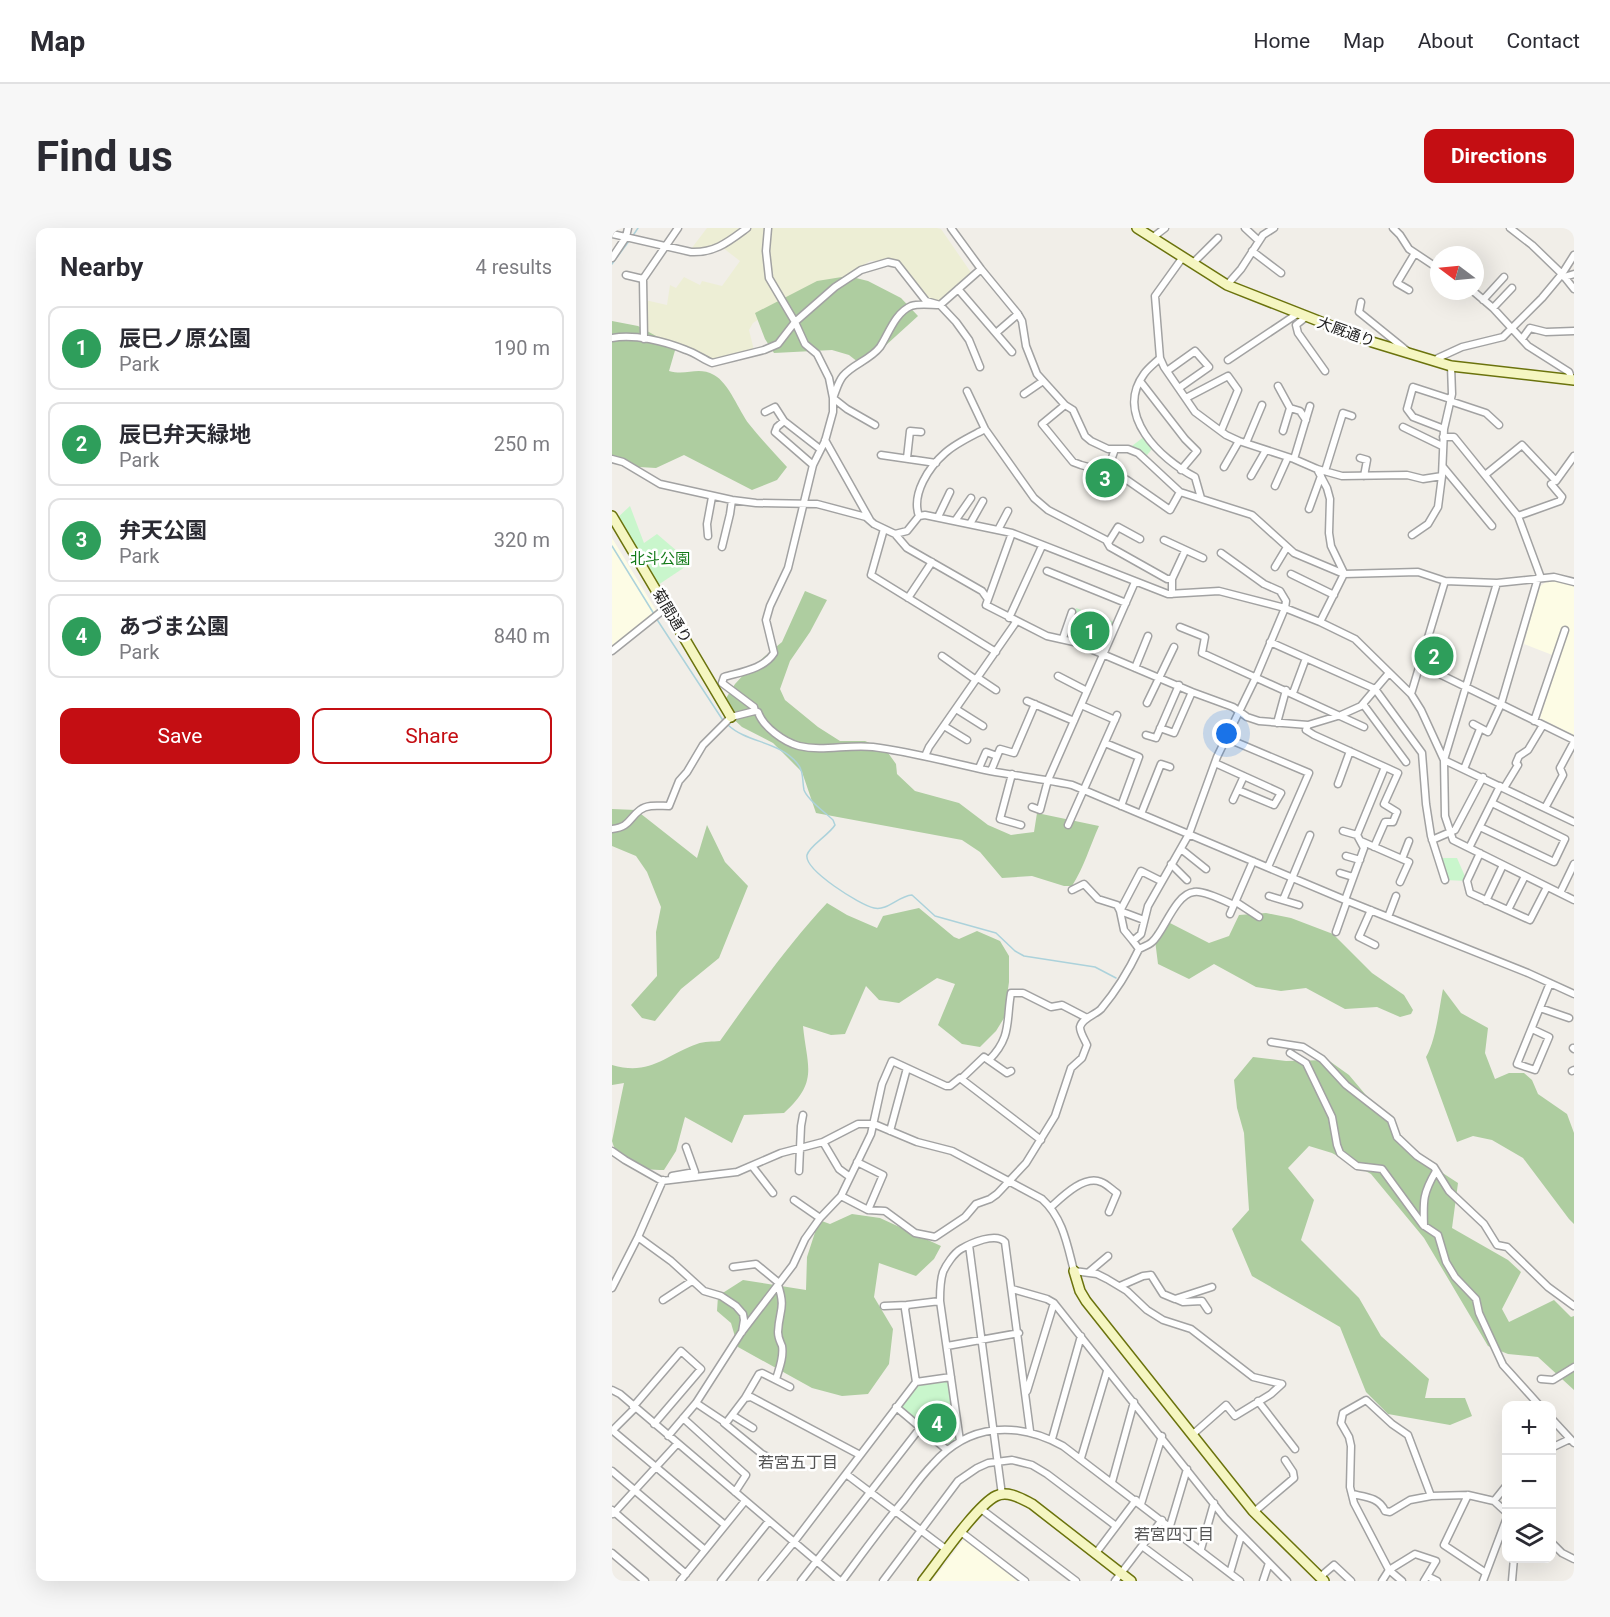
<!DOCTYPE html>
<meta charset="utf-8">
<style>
:root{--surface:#fff;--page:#f7f7f7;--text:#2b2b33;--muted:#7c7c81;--line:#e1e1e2;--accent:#c40e13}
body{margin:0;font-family:Roboto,"Noto Sans JP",sans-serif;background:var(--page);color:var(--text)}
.controls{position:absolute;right:18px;bottom:18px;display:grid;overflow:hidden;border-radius:12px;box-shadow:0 6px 24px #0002}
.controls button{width:54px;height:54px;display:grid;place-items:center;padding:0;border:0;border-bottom:2px solid var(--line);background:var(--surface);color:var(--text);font:30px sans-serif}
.compass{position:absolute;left:818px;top:18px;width:54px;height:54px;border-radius:50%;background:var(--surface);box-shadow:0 6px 24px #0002;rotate:286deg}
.you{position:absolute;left:615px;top:506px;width:21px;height:21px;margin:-15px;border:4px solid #fff;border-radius:50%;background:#1a73e8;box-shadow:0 0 0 9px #1a73e833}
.badge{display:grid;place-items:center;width:39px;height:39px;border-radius:50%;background:var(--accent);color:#fff;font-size:20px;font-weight:700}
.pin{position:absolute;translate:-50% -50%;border:3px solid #fff;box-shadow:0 2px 6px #0006}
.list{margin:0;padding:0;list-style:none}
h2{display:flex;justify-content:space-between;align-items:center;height:78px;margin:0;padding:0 24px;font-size:26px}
h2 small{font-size:20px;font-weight:400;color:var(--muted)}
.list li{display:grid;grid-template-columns:39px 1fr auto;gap:18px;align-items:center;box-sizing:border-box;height:84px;margin:0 12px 12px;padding:0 12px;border:2px solid var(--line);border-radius:12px}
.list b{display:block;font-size:22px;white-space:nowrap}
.list p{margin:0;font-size:20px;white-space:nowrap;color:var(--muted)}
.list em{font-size:20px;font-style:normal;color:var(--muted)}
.actions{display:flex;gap:12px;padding:18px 24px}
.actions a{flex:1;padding:14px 0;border:2px solid var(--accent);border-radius:12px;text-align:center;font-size:21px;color:var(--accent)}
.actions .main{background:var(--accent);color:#fff}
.icon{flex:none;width:33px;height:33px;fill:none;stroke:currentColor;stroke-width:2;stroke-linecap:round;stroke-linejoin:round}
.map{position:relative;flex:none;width:962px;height:1353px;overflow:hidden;border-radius:12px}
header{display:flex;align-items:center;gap:36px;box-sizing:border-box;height:84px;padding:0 30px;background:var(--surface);border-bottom:2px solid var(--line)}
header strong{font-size:28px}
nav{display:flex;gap:33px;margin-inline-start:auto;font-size:21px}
.intro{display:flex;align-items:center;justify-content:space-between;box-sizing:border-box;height:144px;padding:0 36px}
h1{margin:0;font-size:42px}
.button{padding:15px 27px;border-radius:12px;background:var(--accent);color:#fff;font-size:21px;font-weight:700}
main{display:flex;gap:36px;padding:0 36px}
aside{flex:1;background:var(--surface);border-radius:12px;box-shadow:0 6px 24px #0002}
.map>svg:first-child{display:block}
.education{fill:#fdfce5}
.farmland{fill:#edeed5}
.forest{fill:#aecda0}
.park{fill:#c9f6cc}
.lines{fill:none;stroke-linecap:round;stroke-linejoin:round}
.stream{stroke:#acd2db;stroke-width:1.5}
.street-casing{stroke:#a2a2a2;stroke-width:9}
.secondary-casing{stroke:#6b730d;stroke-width:12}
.street{stroke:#fff;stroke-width:6}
.secondary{stroke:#f5f6c1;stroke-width:9}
.labels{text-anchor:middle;stroke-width:5;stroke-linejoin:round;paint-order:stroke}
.street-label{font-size:15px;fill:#212121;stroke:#fff}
.park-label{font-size:15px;fill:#137a19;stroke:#fff}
.neighbourhood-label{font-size:16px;fill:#545454;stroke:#fff}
</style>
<header>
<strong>Map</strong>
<nav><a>Home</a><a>Map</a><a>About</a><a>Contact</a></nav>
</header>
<div class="intro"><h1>Find us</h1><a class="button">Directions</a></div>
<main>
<aside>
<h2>Nearby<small>4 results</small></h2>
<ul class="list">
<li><span class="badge" style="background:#2e9e5b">1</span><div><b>辰巳ノ原公園</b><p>Park</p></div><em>190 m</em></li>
<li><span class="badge" style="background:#2e9e5b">2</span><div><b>辰巳弁天緑地</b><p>Park</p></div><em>250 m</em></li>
<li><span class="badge" style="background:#2e9e5b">3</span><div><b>弁天公園</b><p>Park</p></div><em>320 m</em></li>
<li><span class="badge" style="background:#2e9e5b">4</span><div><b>あづま公園</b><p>Park</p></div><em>840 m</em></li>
</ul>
<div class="actions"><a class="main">Save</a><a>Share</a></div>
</aside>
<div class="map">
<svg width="962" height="1353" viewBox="0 0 962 1353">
<rect width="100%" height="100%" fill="#f1eee8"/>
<path class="education" d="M0 310 45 384 0 420Z
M945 353 962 358V507L928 490 948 430 912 416 927 359 934 354Z
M352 1311 407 1353H320Z"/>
<path class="farmland" d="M95 0H325L329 1 360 46 328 74 317 71 285 32 258 33 225 53 193 61 141 95 137 102 142 122 102 132 72 119 34 109 33 72 55 77 58 57 64 60 72 49 88 57 90 53 110 58 128 33 106 16 93 21H79Z"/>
<path class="forest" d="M236 48 256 53 289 70 306 88 251 138 237 127 220 122 162 125 153 111 143 85 205 53Z
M0 93 26 98 64 119 57 143C75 148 86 138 102 147 117 155 127 183 137 196 149 211 162 225 175 239L165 252 140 262 72 227 44 240 10 238 0 233Z
M193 363 215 372 198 404 178 433 168 461 173 472 206 499 228 513H253L274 522 284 536 285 546 303 563 347 575 376 597 399 607 422 604 425 585 487 598C478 618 472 639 460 658H452L420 648 390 650 368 624 350 612 204 585 190 544 161 515 130 499 116 486 111 475 123 456 135 443 170 414Z
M0 581 24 582 85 630 95 597 113 634 136 658 107 730 69 761 43 793 30 790 19 777 45 748 44 704 49 679 35 644 24 628 0 618Z
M215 675 235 687 265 700 271 688 307 680 342 709 347 711 365 703 388 713 397 728V754L392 790 384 803 368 819 350 816 326 797 343 756 325 750 287 775 267 772 254 758 233 806 219 807 191 798C195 839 207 853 172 885L132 887 120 915 73 889 64 923 52 942C29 942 7 938 0 913L12 855 0 857V837C38 848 52 828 85 816 92 813 101 814 108 813 142 765 175 718 215 675Z
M654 685 679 690 721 706 760 745 792 767 801 782 799 786 788 789 765 779 733 781 694 760 669 763 644 759 602 736 577 751 546 736 542 704 558 695 597 715 617 708 627 687Z
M831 761 849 785 876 800 873 825 883 851 897 845H912L920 852 926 866 955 886 962 905V996L957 991 911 930 880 912 861 908 845 914 814 829C824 812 827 781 831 761Z
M641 829 674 833 716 832 737 847 806 929 846 955 840 1000 896 1032 909 1044 890 1081 897 1094 942 1072 959 1089 962 1088V1162L926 1129 896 1126 876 1118 812 1010 759 946 720 925 697 918 676 940 702 972 689 1012 747 1070 769 1108 817 1151 813 1170H853L860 1188 838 1197 776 1186 754 1164 728 1099 640 1048 620 1001 637 982 632 905 625 880 622 852Z
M240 986 268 990 329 1018 322 1031 304 1048 267 1035 262 1069 281 1101 277 1136 256 1166 230 1168 200 1160 126 1119 119 1095 105 1083 106 1068 131 1052 194 1062 195 1029 207 992 218 996Z"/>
<path class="park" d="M533 208 543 217 532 231 516 221Z
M484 241 506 248 502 258 481 252Z
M18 278 32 315 45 306 79 335 43 359 3 292Z
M464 380 505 395 491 427 451 410Z
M816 414 838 420 824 444 809 437Z
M826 630H845L855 653 833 652Z
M335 1152 345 1210 337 1217H333L290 1180 289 1177 305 1157Z"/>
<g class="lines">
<path class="stream" d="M20 9 26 0
M0 36 17 13
M0 318 42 386
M44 390 112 494
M116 497C135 515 167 513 185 535 192 543 190 552 192 562 196 573 213 584 221 592L223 597C217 607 197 618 195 627 192 642 248 677 262 680 276 683 286 668 300 667L323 688 384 705 403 723 412 728 483 739 504 750"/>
<defs>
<path id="street" d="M339 0 369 41 406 86 410 93 414 118 425 146 453 177 461 182 473 208 479 213 496 221H516L526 225 568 264 640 287 682 325 732 346 806 344 833 353 885 355 942 349 962 354
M633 0 647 13
M781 0 788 7 797 21 827 41
M898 0 920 17 950 46 962 61
M0 6 79 24C103 25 116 14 135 0
M540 10 553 0
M640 23 669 45
M0 30 14 9 16 0
M581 35 606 10
M14 47 31 51
M952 49 962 46
M615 57 629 41 651 7 662 0
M346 61 400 124
M797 62 785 55 803 25
M861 63 881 80 916 118 957 144 960 152
M871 72 892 49
M749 74 747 84 794 122
M881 80 900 60
M694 89 684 97 686 105 713 143
M384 105 406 86
M0 110C23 106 52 113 74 122 83 125 91 131 100 135L152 122 166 116 183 94 223 59 249 42 276 34 285 36 314 73 328 77 344 94 357 112 368 139
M32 111 31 51 66 0
M910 111 918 100 934 104 962 103
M548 130 543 68 571 29
M616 132 685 86
M824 134 826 130 850 119 891 109 930 70 950 46 962 27
M555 143 583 123 597 139 567 160
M528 153 573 211 585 223 569 242
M666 158 678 180 671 203
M355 163 373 201 422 270 436 282 494 312 498 319 555 351H560
M412 166 431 153
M221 170C224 163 226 154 231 148 241 136 258 132 268 119 277 105 283 85 299 78 307 75 319 77 328 77L369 41
M221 170 235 181 263 197
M574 170 616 148 626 162 609 203
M838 173 874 185 887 197
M453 177 430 196 461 234 469 237 498 245 515 252 558 282 568 264
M678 180 688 183 694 192
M153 184 163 179 172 193 208 221
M172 193 165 199 163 204 201 237
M791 199 830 218
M832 201 801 189 795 181 801 159 838 171
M831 209H842L906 288 929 350
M213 212 258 292
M634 215 650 177
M269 227 324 235
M295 230 298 203 309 204
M748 230 755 232 752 248
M0 231 11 234 48 256 120 272 144 275 205 276 254 289 262 296 283 306 295 303 307 288 313 287 400 305 556 366 607 363 673 380 708 394 743 411 799 466 809 482 832 532 833 588 841 612 962 672
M682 231 698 178
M612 239 627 213
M831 239 880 298
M705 241 715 260 718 271 717 305 719 318 732 345
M713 243 731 185 740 188
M495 244 503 221
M873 247 910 217 944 253 962 228
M639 248 654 222
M663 258 676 229
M589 270 583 249C548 231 502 187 532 146 536 140 543 135 548 130L552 139 583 184 614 207 627 213 682 231 705 241 730 248 795 247 811 251 830 248
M697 281 709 248
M307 288C299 266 317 239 333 225 344 215 360 208 373 201
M906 288 948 273 950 269 939 256
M326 289 338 264
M343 293 359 270
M358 296 371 273
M272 301 259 347 384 424
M386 302 396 283
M400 305 374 377 435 408 462 414 580 464 621 479 635 489 647 493 696 497
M283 306 295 320 370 363 375 370
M800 307 816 296 826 279 830 248 832 201 840 166 839 138
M96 308 95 296 100 269
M552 312 591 330
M496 315 506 299 528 311
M110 319 118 286 120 272
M663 339 675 319
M435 343 514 375
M679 346 722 367
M885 355 832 532 962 594
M560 366V351L573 323
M296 370 320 334
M397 390 430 318
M708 394 732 346
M568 399 593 409 590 425 752 499
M451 410 460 384
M658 414 763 461 810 525 814 576 819 608 833 652
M0 423 55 379
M330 428 364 452
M809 437 962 512
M523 440 536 408
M446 448 475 463
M366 450 384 462
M681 465 694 430
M799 466 833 353
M415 473 462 493
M535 475 562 419
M751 476 794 534
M469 477 503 492
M344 481 371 498
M143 483 142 479 110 455 112 449C129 444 152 441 162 425L154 392 158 378 176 340 201 237 213 213 221 184V170L217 150 205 126 193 116 183 94 157 50 154 23 156 0
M922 493 953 402
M665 495 674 462
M861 496 876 504 889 476 926 350
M332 498 355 512
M548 500 562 505 580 464
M534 507 544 510 567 457
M614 510 697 545 656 639
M493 515 527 529 509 578
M313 528 317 519 404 394
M603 535 669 565 662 577 626 562
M367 540 374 524 385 528
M852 541 868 501
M379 543 388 521 402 525 423 476
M400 546 388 591 409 597
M726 556 738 523
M892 560 906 537 904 535 907 528 916 522 931 497
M621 572 632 548
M420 579 428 582 436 552 523 354
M933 580 951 547 948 540 962 514
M529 586 549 536 558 539
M456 597 505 487
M868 599 942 634 953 611 880 575
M0 601C18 599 16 591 28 582 36 576 47 578 57 578L67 553 75 544 91 517 119 489 143 483 146 484C151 499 172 514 187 518 211 524 236 516 261 519 301 524 339 535 378 543 405 548 433 551 460 557L733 672 916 745 962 766
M731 603 745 607
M820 612 843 602 871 549
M749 613 797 634 788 654
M762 619 773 594H781L785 584 772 576 786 545 773 539
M857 620 888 558
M569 621 594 641
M868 625 855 653 858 665 918 692 935 659
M734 628 748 632
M790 631 797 613
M559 636 575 652
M728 645 741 649
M460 662 472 656 486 671 505 677 508 683 512 702 521 713
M948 665 962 636
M657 668 687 677
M671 672 698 607
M733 672 752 620 745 607 773 539 702 507 694 502 696 497 729 487 749 478 777 445
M874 673 891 637
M624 674 647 689
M759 682 747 709 763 717
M896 682 913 648
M618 686 641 633
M776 689 784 668
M532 692 508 683 529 643 549 653
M724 704 735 673
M527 721C531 719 537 717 540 714 552 704 563 666 582 664 591 662 613 673 622 677
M928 780 957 790
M920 801 937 809 923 842 905 836 938 755
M659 814 691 819 710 831 734 857 779 892 785 909 805 928 822 939 837 963 872 996 885 1017 895 1019 936 1059 962 1078
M961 820 962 821
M678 825 694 835 720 889 725 917 728 925 745 938 770 941 811 997 826 1007 834 1034 843 1049 864 1071 867 1085 891 1137 928 1178
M377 832C400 809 394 793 399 765H411L439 779 450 777 475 790
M960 843 962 842
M349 851 372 829 395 845 399 843
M278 903 295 840
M211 914 227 941 238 949
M0 923 13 932 50 953 125 944 169 925 211 914 246 896H262L305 914 340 923 430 971C451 990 455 1016 462 1043L485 1046 495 1051 515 1063 535 1082 551 1092 579 1101 641 1149 670 1156
M140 938 161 965
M187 943 189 898 191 887
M60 948 83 944 74 919
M229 968 256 982 271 947 245 934
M182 972 208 990
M439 979C451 968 472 947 489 954 495 956 500 962 505 965L497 984
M256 982 273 983 303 1005 323 1009 353 989 364 976 378 971 385 966 414 935 443 888 459 840 470 830 475 817C473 812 468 805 468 799 470 790 483 787 489 781 505 762 517 742 527 721L521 713 529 706 536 678 577 606 605 529 644 449 673 380 674 373 668 363 652 356 609 325
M812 998C811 972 811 965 824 943
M26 1009 59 1033 92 1063 109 1068 124 1078 131 1086 132 1092 130 1104
M357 1017 390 1267
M121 1039 144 1036 167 1055
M477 1044 496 1028
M508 1058 531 1048 539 1047 551 1066 563 1071 600 1059
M0 1060 26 1009 51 952
M400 1061 435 1071 442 1075 613 1290 675 1353
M564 1071 571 1074 590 1073 596 1082
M51 1072 80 1053
M272 1078 295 1077
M335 1118 407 1105
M164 1151C167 1141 172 1129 170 1118 168 1113 166 1110 166 1104 167 1082 174 1081 166 1057
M929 1151 941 1152 962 1139
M304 1154 293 1081 295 1077 328 1073
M0 1162 8 1166 228 1353
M415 1163 442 1075
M133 1170 147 1146 150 1145 178 1159
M646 1173 683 1221
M84 1175 114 1195 133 1170 139 1169 248 1227
M21 1179 69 1123 89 1141 42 1196
M284 1179 335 1222
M120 1187 141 1200
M71 1190 134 1247 123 1264
M939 1190 962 1215
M112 1195 150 1226 160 1231
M0 1203 23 1180
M1 1203 113 1297
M580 1207 614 1177 623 1188 659 1166 670 1156
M56 1208 84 1175 129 1105 181 1037 193 1011 208 990 229 968 259 906 270 856 280 833 334 858H338L348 850 429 912
M440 1211 469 1108
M348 1213 328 1073C328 1063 328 1053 331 1044 334 1037 342 1025 349 1021 359 1015 384 1004 393 1014L418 1203
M939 1220 958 1211
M469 1230 495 1143
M0 1243 93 1322
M234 1246 335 1322
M500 1254 522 1174
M740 1266C753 1269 767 1269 773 1283L778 1284 798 1272 819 1268 856 1267 882 1273 894 1284
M856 1267 832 1317 874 1345
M882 1273 894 1258
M529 1276 550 1208
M369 1281 464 1353
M0 1282 74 1346
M642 1284 682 1250 681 1244 673 1232
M1 1286 65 1216
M558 1298 575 1241
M349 1304 413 1353
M939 1314 950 1325 962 1331
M530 1318 577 1353
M589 1321 602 1275
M0 1325 33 1353
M484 1325 524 1272
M618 1345 629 1308
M815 1348 825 1353
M708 1349 722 1337 739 1353
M68 1353 133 1273
M109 1353 157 1293
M150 1353 182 1314 304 1154 339 1149
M189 1353 308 1200
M230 1353C250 1326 270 1298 292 1272 301 1260 310 1247 321 1236 357 1195 405 1193 451 1218L628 1353
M271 1353 346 1253 365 1240 376 1235 400 1232 420 1237 435 1246 504 1298
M503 1353 550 1292
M651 1353 657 1335
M770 1353 777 1342 803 1326 824 1333 812 1353
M790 1353 777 1342 742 1275 738 1259 739 1218 737 1209 729 1195 731 1185 754 1172 780 1196 796 1207 819 1268
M871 1353 894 1292
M900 1353 902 1330"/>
<path id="secondary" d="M525 0 615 57 760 114 839 138 962 152
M0 288 119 489
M462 1043 468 1063 474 1073 617 1253 641 1283 712 1353
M311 1353C326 1334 365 1277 384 1268 396 1262 410 1271 420 1276L519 1353"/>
</defs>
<use href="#street" class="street-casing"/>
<use href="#secondary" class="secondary-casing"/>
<use href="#street" class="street"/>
<use href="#secondary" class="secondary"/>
</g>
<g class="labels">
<g class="street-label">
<text transform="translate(734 104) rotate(20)" y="5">大厩通り</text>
<text transform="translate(60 388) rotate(59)" y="5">菊間通り</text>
</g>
<g class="park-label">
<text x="48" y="336">北斗公園</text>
</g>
<g class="neighbourhood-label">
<text x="186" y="1240">若宮五丁目</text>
<text x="562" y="1312">若宮四丁目</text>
</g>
</g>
</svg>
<div class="controls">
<button>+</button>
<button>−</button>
<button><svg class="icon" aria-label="layers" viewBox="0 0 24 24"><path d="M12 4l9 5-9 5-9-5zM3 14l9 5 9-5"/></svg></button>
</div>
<svg class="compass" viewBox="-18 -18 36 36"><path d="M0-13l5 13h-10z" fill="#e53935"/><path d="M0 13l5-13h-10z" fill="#7c7c81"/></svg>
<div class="you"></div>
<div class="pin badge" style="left:478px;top:403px;background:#2e9e5b">1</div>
<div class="pin badge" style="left:822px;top:428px;background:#2e9e5b">2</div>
<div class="pin badge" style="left:493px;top:250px;background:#2e9e5b">3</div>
<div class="pin badge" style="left:325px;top:1195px;background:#2e9e5b">4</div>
</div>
</main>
